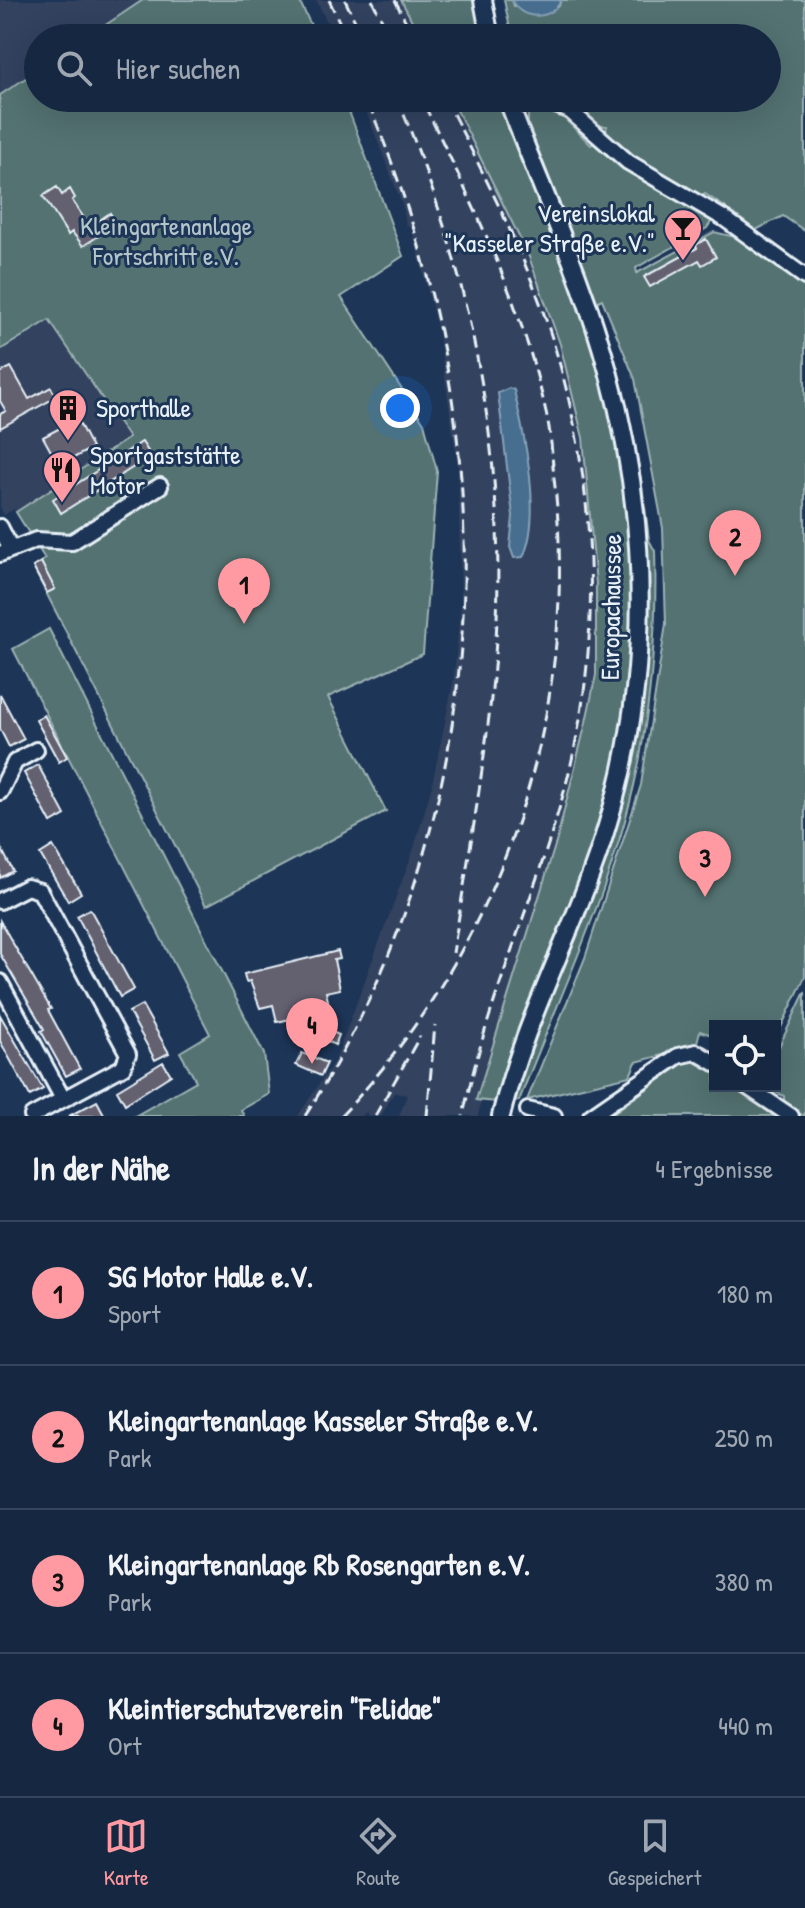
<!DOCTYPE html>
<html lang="de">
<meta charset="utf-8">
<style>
:root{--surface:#162841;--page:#1f3048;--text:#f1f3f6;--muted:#9ea6b1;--line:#35445a;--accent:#ff9aa2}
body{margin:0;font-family:"Patrick Hand",sans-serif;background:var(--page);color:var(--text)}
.controls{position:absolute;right:24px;bottom:24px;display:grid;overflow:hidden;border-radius:0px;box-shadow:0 8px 32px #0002}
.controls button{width:72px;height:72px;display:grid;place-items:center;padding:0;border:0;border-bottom:2px solid var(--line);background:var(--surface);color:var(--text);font:40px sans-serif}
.you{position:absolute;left:400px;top:408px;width:28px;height:28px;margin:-20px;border:6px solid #fff;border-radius:50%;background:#1a73e8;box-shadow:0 0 0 12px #1a73e833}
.badge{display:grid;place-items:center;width:52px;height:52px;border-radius:50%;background:var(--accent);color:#111;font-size:26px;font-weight:700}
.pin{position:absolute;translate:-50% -66px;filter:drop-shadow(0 2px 4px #0008)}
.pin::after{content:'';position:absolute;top:42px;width:28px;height:24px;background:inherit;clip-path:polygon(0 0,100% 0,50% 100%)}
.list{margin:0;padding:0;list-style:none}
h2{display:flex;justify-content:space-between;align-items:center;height:104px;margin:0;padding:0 32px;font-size:34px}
h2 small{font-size:26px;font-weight:400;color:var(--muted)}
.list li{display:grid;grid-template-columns:52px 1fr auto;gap:24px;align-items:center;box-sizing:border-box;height:144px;padding:0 32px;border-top:2px solid var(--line)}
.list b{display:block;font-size:30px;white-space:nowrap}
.list p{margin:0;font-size:26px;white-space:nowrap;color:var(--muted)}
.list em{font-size:26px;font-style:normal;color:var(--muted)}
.icon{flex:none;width:44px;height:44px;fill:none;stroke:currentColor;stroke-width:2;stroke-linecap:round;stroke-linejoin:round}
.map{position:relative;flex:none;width:805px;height:1116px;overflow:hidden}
.search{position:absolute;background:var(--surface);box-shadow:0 8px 32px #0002;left:24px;right:24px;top:24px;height:88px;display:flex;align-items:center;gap:20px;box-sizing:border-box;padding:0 28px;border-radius:44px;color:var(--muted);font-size:30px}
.sheet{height:680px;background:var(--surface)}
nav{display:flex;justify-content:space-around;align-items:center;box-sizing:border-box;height:112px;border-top:2px solid var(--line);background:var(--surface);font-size:22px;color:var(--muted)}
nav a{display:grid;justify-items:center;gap:4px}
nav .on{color:var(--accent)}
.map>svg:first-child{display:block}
.built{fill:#32425e;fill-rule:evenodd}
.green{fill:#527271;stroke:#9db2b4;stroke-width:2}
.water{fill:#476e8f;stroke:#87a2b9;stroke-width:2}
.building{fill:#646070;stroke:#e8f1f8;stroke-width:2}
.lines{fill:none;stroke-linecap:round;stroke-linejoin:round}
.minor-casing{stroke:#e8f1f8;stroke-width:20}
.major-casing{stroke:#e8f1f8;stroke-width:22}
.minor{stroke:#1d3557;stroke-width:14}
.major{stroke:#1d3557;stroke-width:16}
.rail{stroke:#e8f1f8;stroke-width:3;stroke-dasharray:12 6;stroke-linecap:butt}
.labels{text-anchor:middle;stroke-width:6;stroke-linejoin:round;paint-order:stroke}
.poi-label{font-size:26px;fill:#e8f1f8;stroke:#1d3557;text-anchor:start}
.park-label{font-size:26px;fill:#b4c5c9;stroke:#1d3557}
.street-label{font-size:26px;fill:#e8f1f8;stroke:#1d3557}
</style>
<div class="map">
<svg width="805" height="1116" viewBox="0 0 805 1116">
<rect width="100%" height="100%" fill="#1d3557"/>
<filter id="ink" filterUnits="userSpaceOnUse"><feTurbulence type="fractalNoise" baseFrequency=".0125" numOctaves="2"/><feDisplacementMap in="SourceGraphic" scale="16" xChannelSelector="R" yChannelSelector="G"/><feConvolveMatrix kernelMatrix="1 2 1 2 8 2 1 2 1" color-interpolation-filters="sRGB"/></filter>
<g filter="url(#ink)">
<path class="built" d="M0 0H141L84 38H38V69L0 94Z
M316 0H401L421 38H335Z
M361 98H451L509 213 544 298 571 383 589 486 596 584V675L569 797 492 1048 478 1116H399L407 1095 394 1093 381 1116H368L366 1112 362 1116H298L336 1058 413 851 431 789 453 683 461 603 458 467 438 331 412 229 406 225 403 207ZM498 393 529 544 510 547 513 516Z
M49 320 130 438 16 512 14 509 4 515 0 507V350Z"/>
<path class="green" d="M143 0H299L317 38H86Z
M401 0H474L482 38H421Z
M504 0H512L514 6H559L561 0H805V231L783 216 752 232 724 213 726 208 705 194 699 199 655 175 605 134 607 126H597L569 98H767V38H512Z
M38 70V98H344L403 256 341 297 424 423 437 471 423 654 328 697 386 811 206 906 33 567 45 559 16 512 129 438 49 320 0 350V95Z
M451 98H498L583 310 619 435 635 585 628 704 603 822 497 1102 476 1100 557 839 586 722 596 675V584L583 438 560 344 529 257Z
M540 105 561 115 591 145 595 142 713 219 707 228 636 268 637 273 714 232 735 237 805 287V977L775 1040V1026H715V1036L700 1031 696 1046 636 1062 630 1076 527 1100 585 958 641 785 666 624 663 528 635 379 602 299 597 302C624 380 640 457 649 540L655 551C657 619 652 690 640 757 618 875 562 990 519 1101L510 1103 627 769 639 491 528 130V112Z
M49 629 264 1054 269 1094 241 1110 244 1116H135L196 1081 180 1052 210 1034 13 649Z
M805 992V1116L784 1107V1096L764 1086H775V1055Z
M689 1059 715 1072V1086H737L785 1116H609Z"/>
<path class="water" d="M512 0H561C553 21 520 21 512 0Z
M509 388 514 390C524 435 543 515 523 557L514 558 510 547 513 516 498 393Z"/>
<path class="building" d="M57 187 62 195 70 189 75 198 72 200 90 227 110 213 117 224 83 246 72 232 68 235 43 196Z
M706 239 716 257 702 265 699 260 650 287 644 277 697 248 696 245Z
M11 367 29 399 51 387 56 397 0 428V414L6 411 0 401V373Z
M77 419 92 448 59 466 43 437Z
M142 442 151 456 61 513 53 499Z
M41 562 55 589 47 593 33 567Z
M0 694 24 739 9 747 0 729Z
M44 715 67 757 59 762 36 720Z
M38 765 65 815 51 823 24 773Z
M0 846 13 871 0 878Z
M53 846 81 893 68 901 40 854Z
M90 909 134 989 120 997 77 916Z
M0 921 51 1009 48 1010 80 1069 66 1076 41 1031 44 1029 0 954Z
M338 951 340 959 334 960 340 989 326 992 330 1010 277 1022 273 1005 260 1008 250 981 246 982 244 974Z
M142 1005 169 1053 155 1060 129 1012Z
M0 1015 43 1089 30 1096 0 1041Z
M314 1024 339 1035 335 1045 310 1032Z
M302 1053 327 1063 321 1076 296 1065Z
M163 1062 171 1075 125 1104 117 1090Z
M97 1101 105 1116H69Z"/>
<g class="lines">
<defs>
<path id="minor" d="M540 98 570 111 628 162 725 219 805 277
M0 527 11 549
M0 554 36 540 72 542 160 486
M0 792 15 762 36 750
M0 901 27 887 40 891 128 1054 123 1067 32 1116
M0 982 63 1099
M746 1086 791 1116
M528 1110 554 1116
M591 1116 678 1056 696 1052 715 1063"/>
<path id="major" d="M483 0 490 38
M501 1116C525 1016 578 924 607 826 652 679 649 518 608 371 583 278 541 188 507 98"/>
</defs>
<use href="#minor" class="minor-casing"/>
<use href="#major" class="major-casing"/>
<use href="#minor" class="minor"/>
<use href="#major" class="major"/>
<path class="rail" d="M329 0 347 38
M345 0 363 38
M372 0 391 38
M395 0 414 38
M397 98C477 286 513 485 492 689 483 777 467 865 453 953
M445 98C474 155 504 213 528 272 594 431 610 621 565 788 535 898 486 1003 463 1116
M305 1116C502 808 509 430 366 98
M341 1116C502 946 582 710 554 478 552 456 551 433 546 412 521 300 471 200 421 98
M375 1116 420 1036
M427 1116 435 1025"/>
</g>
</g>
<defs>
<symbol id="bar-pin" viewBox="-11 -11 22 30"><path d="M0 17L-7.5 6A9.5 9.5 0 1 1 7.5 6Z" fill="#ff9aa2" stroke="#1d3557"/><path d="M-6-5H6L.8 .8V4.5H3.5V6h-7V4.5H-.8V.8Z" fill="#111"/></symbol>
<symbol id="building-pin" viewBox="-11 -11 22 30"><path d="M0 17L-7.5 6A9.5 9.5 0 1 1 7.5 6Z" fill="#ff9aa2" stroke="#1d3557"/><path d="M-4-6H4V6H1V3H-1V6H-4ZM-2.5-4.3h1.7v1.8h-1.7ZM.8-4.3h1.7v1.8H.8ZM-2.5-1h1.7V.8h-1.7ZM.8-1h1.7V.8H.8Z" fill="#111"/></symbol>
<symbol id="restaurant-pin" viewBox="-11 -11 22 30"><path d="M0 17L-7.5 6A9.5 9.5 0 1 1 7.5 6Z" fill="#ff9aa2" stroke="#1d3557"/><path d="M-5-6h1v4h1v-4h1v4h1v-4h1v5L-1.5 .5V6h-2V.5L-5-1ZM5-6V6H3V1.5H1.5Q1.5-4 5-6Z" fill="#111"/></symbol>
</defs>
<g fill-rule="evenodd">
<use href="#bar-pin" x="661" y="206" width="44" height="60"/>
<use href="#building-pin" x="46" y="386" width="44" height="60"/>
<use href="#restaurant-pin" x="40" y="448" width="44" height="60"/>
</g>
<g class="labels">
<g class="poi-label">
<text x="655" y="222" text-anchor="end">Vereinslokal<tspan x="655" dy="30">"Kasseler Straße e.V."</tspan></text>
<text x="96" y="417">Sporthalle</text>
<text x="90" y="464">Sportgaststätte<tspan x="90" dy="30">Motor</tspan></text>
</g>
<g class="park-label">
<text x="166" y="235">Kleingartenanlage<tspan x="166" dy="30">Fortschritt e.V.</tspan></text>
</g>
<g class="street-label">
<text transform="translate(611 607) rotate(-89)" y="9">Europachaussee</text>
</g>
</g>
</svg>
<div class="controls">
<button><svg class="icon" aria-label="locate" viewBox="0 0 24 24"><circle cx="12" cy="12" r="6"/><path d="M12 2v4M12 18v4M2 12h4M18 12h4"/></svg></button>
</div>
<div class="you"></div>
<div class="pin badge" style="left:244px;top:624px">1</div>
<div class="pin badge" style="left:735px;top:576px">2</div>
<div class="pin badge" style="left:705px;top:897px">3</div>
<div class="pin badge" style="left:312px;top:1064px">4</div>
<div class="search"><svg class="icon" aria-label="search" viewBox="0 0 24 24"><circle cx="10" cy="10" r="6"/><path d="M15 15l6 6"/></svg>Hier suchen</div>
</div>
<section class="sheet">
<h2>In der Nähe<small>4 Ergebnisse</small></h2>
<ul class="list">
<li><span class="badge">1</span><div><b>SG Motor Halle e.V.</b><p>Sport</p></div><em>180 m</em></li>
<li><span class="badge">2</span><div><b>Kleingartenanlage Kasseler Straße e.V.</b><p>Park</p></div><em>250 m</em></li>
<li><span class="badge">3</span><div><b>Kleingartenanlage Rb Rosengarten e.V.</b><p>Park</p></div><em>380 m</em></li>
<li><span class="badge">4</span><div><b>Kleintierschutzverein &quot;Felidae&quot;</b><p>Ort</p></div><em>440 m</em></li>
</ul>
</section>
<nav>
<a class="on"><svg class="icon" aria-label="map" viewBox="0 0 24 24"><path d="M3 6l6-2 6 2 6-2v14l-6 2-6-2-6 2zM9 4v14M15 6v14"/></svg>Karte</a>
<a><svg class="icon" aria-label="directions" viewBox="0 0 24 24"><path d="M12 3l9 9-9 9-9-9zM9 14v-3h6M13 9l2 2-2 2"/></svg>Route</a>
<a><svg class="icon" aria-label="saved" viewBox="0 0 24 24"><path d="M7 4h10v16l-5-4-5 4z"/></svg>Gespeichert</a>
</nav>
